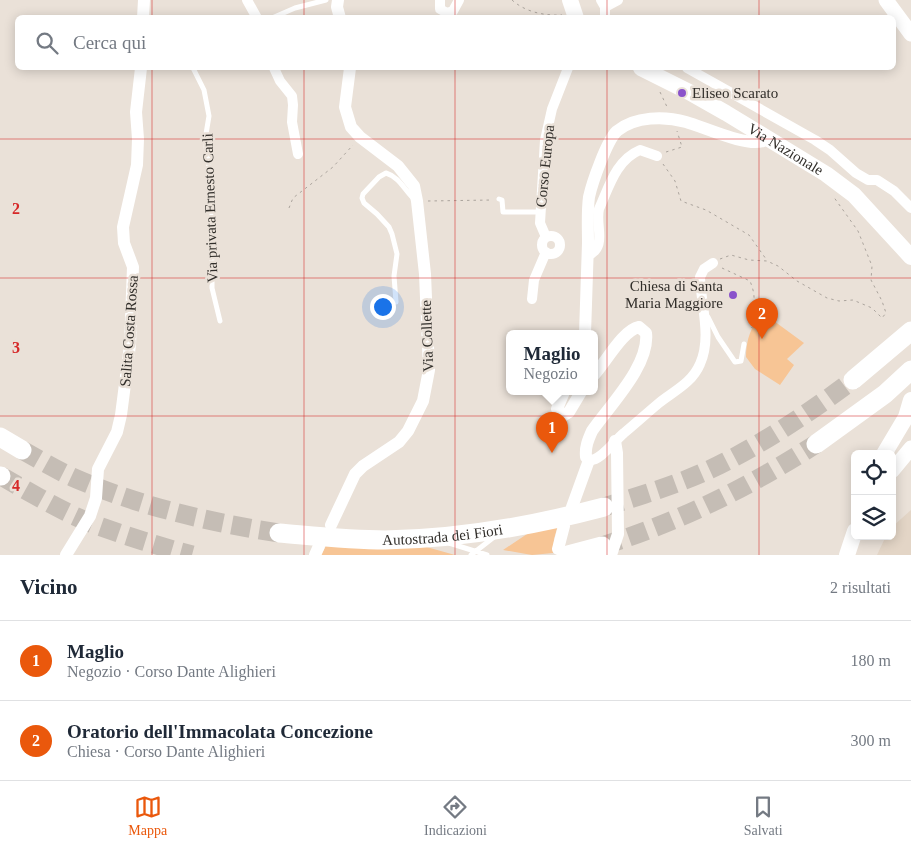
<!DOCTYPE html>
<html lang="it">
<meta charset="utf-8">
<style>
:root{--surface:#fff;--page:#f6f6f7;--text:#1f2937;--muted:#747a83;--line:#e0e1e3;--accent:#ea580c}
body{margin:0;font-family:Georgia,serif;background:var(--page);color:var(--text)}
.controls{position:absolute;right:15px;bottom:15px;display:grid;overflow:hidden;border-radius:8px;box-shadow:0 2px 12px #0003}
.controls button{width:45px;height:45px;display:grid;place-items:center;padding:0;border:0;border-bottom:1px solid var(--line);background:var(--surface);color:var(--text);font:25px sans-serif}
.you{position:absolute;left:382px;top:306px;width:18px;height:18px;margin:-12px;border:4px solid #fff;border-radius:50%;background:#1a73e8;box-shadow:0 0 0 8px #1a73e833}
.badge{display:grid;place-items:center;width:32px;height:32px;border-radius:50%;background:var(--accent);color:#fff;font-size:16px;font-weight:700}
.pin{position:absolute;translate:-50% -41px;filter:drop-shadow(0 1px 2px #0008)}
.pin::after{content:'';position:absolute;top:26px;width:18px;height:15px;background:inherit;clip-path:polygon(0 0,100% 0,50% 100%)}
.popup{position:absolute;left:506px;top:330px;width:92px;height:65px;box-sizing:border-box;display:grid;place-content:center;border-radius:8px;background:var(--surface);filter:drop-shadow(0 1px 4px #0005);font-size:16px;white-space:nowrap;color:var(--muted)}
.popup b{font-size:19px;color:var(--text)}
.popup::after{content:'';position:absolute;left:50%;top:100%;margin-left:-10px;border:10px solid transparent;border-top-color:var(--surface)}
.list{margin:0;padding:0;list-style:none}
h2{display:flex;justify-content:space-between;align-items:center;height:65px;margin:0;padding:0 20px;font-size:21px}
h2 small{font-size:16px;font-weight:400;color:var(--muted)}
.list li{display:grid;grid-template-columns:32px 1fr auto;gap:15px;align-items:center;box-sizing:border-box;height:80px;padding:0 20px;border-top:1px solid var(--line)}
.list b{display:block;font-size:19px;white-space:nowrap}
.list p{margin:0;font-size:16px;white-space:nowrap;color:var(--muted)}
.list em{font-size:16px;font-style:normal;color:var(--muted)}
.icon{flex:none;width:28px;height:28px;fill:none;stroke:currentColor;stroke-width:2;stroke-linecap:round;stroke-linejoin:round}
.map{position:relative;flex:none;width:911px;height:555px;overflow:hidden}
.search{position:absolute;background:var(--surface);box-shadow:0 2px 12px #0003;left:15px;right:15px;top:15px;height:55px;display:flex;align-items:center;gap:12px;box-sizing:border-box;padding:0 18px;border-radius:8px;color:var(--muted);font-size:19px}
.sheet{height:225px;background:var(--surface)}
nav{display:flex;justify-content:space-around;align-items:center;box-sizing:border-box;height:70px;border-top:1px solid var(--line);background:var(--surface);font-size:14px;color:var(--muted)}
nav a{display:grid;justify-items:center;gap:2px}
nav .on{color:var(--accent)}
.map>svg:first-child{display:block}
.built{fill:#e3d5c6}
.green{fill:#f7c595}
.lines{fill:none;stroke-linecap:round;stroke-linejoin:round}
.motorway-tunnel{stroke:#c5bdb5;stroke-width:19;stroke-dasharray:19 9;stroke-linecap:butt}
.path{stroke:#aba49d;stroke-width:1;stroke-dasharray:2.5 4;stroke-linecap:butt}
.service{stroke:#fff;stroke-width:5}
.minor{stroke:#fff;stroke-width:10}
.tertiary{stroke:#fff;stroke-width:12}
.secondary{stroke:#fff;stroke-width:15}
.primary{stroke:#fff;stroke-width:16}
.motorway{stroke:#fff;stroke-width:19}
.grid{fill:none;stroke:#d62828;stroke-width:1;stroke-opacity:0.55}
.poi-dot{fill:#8a53cb;stroke:#eae1d8;stroke-width:2}
.labels{text-anchor:middle;stroke-width:5;stroke-linejoin:round;paint-order:stroke}
.poi-label{font-size:15px;fill:#312e2a;stroke:#eae1d8;text-anchor:start}
.street-label{font-size:15px;fill:#312e2a;stroke:#eae1d8}
.grid-label{font-size:16px;text-anchor:middle;font-weight:bold;fill:#d62828;stroke:#eae1d8;stroke-width:5;stroke-linejoin:round;paint-order:stroke}
</style>
<div class="map">
<svg width="911" height="555" viewBox="0 0 911 555">
<rect width="100%" height="100%" fill="#eae1d8"/>
<path class="built" d="M911 510V555H877L886 536H892V527Z"/>
<path class="green" d="M763 313 804 343 787 359 794 365 780 385 755 369 746 357C746 340 751 325 763 313Z
M558 525 554 539 553 553 532 555 503 550 530 532Z
M327 544 423 546 455 555H321Z"/>
<g class="lines">
<path class="motorway-tunnel" d="M22 450C38 459 55 469 72 477 138 506 208 522 279 533
M1 476C31 493 61 511 93 524 126 536 158 546 192 555
M604 507C645 494 687 482 725 462 770 439 813 410 853 380
M602 546C681 521 747 488 816 444"/>
<path class="path" d="M512 0C525 12 545 16 562 15
M660 92 668 109
M666 152 682 147 677 131
M663 164 675 181 681 201 706 210 749 235 766 259
M428 201 492 200
M289 208 293 198 333 167 353 145
M720 259 731 255 749 260 767 261 778 266 797 281 827 298 839 301 853 300 872 308 882 318 886 313 882 301 871 280 872 266 858 231 833 196
M722 268 750 281C752 286 754 292 754 297 755 309 748 316 752 328"/>
<path class="service" d="M272 18 295 8 326 0
M193 68 204 90 209 116 205 140 212 188V288L220 321
M499 199 502 200 503 212H540
M396 302 394 276 397 254 392 234 389 227 377 214 364 203 362 198 363 194 379 177 386 173C399 177 404 189 413 198
M708 317 718 337 735 362 741 361 744 344
M449 543 487 555
M471 555 494 537"/>
<path class="minor" d="M247 0 257 18
M440 0V9L447 13 453 11 459 0
M601 0 605 7V18
M605 7 618 0
M274 68 280 81 292 96 293 105 292 122 298 154
M687 68 815 140 830 150 856 173 868 180H877L894 191 911 208
M542 245a9 9 0 1 1 18 0a9 9 0 1 1-18 0Z
M546 237 540 223 545 140 552 109 568 68
M587 256C608 247 595 227 599 209 609 187 616 160 640 150L657 156
M532 299 534 280 546 252
M589 460C600 462 615 440 624 433 636 423 647 413 659 403 674 391 692 383 700 364 712 338 701 305 700 277L704 269 713 263"/>
<path class="tertiary" d="M338 0 337 7 340 18
M143 18 144 0
M585 334C586 304 587 273 588 243 588 228 587 212 589 197 592 183 607 140 617 131 635 116 665 116 686 122 704 127 746 147 763 141L766 136
M564 392 557 409 560 413 564 415 569 412 581 392
M572 507 589 460 586 457C585 447 588 440 592 431 610 405 650 365 646 333L639 327C623 330 606 362 594 375
M331 525 355 474 363 466 399 442 408 431 423 401 429 370 425 274 417 201 414 186 398 166 360 137 351 127 345 107 350 68
M558 549 564 526
M66 555 90 516 96 498 98 469 117 432 121 415 130 345 133 267 124 243 123 227 137 165 138 139 136 112 141 68
M315 555 319 546
M611 555 618 534 617 453 615 441"/>
<path class="secondary" d="M886 0 911 34
M892 471 911 448"/>
<g class="primary">
<path d="M570 0 576 18"/>
<path id="s1" d="M641 68 689 92 726 113 826 174 854 195 911 257"/>
<path d="M884 454 906 417 911 400"/>
<path d="M847 555 855 531"/>
</g>
<g class="motorway">
<path d="M853 380 911 331"/>
<path d="M0 437 22 450"/>
<path d="M816 444 885 394 911 370"/>
<path d="M0 476H1"/>
<path id="s2" d="M279 533C314 536 350 540 385 540 460 539 532 526 604 507"/>
<path d="M568 555 602 546"/>
</g>
</g>
<path class="grid" d="M152 0V18M304 0V18M455 0V18M607 0V18M759 0V18M152 68V555M304 68V555M455 68V555M607 68V555M759 68V555M0 139H911M0 278H911M0 416H911"/>
<g class="poi-dot">
<circle cx="682" cy="93" r="5"/>
<circle cx="733" cy="295" r="5"/>
</g>
<g class="labels">
<g class="poi-label">
<text x="692" y="98">Eliseo Scarato</text>
<text x="723" y="291" text-anchor="end">Chiesa di Santa<tspan x="723" dy="17">Maria Maggiore</tspan></text>
</g>
<g class="street-label">
<text dy="5" stroke="none"><textPath href="#s1" startOffset="166">Via Nazionale</textPath></text>
<text transform="translate(545 166) rotate(-84)" y="5">Corso Europa</text>
<text transform="translate(210 208) rotate(-92)" y="5">Via privata Ernesto Carli</text>
<text transform="translate(129 331) rotate(-86)" y="5">Salita Costa Rossa</text>
<text transform="translate(427 336) rotate(-92)" y="5">Via Collette</text>
<text dy="5" stroke="none"><textPath href="#s2" startOffset="164">Autostrada dei Fiori</textPath></text>
</g>
</g>
<g class="grid-label">
<text x="16" y="214">2</text>
<text x="16" y="353">3</text>
<text x="16" y="491">4</text>
</g>
</svg>
<div class="controls">
<button><svg class="icon" aria-label="locate" viewBox="0 0 24 24"><circle cx="12" cy="12" r="6"/><path d="M12 2v4M12 18v4M2 12h4M18 12h4"/></svg></button>
<button><svg class="icon" aria-label="layers" viewBox="0 0 24 24"><path d="M12 4l9 5-9 5-9-5zM3 14l9 5 9-5"/></svg></button>
</div>
<div class="you"></div>
<div class="pin badge" style="left:552px;top:453px">1</div>
<div class="popup"><b>Maglio</b>Negozio</div>
<div class="pin badge" style="left:762px;top:339px">2</div>
<div class="search"><svg class="icon" aria-label="search" viewBox="0 0 24 24"><circle cx="10" cy="10" r="6"/><path d="M15 15l6 6"/></svg>Cerca qui</div>
</div>
<section class="sheet">
<h2>Vicino<small>2 risultati</small></h2>
<ul class="list">
<li><span class="badge">1</span><div><b>Maglio</b><p>Negozio · Corso Dante Alighieri</p></div><em>180 m</em></li>
<li><span class="badge">2</span><div><b>Oratorio dell'Immacolata Concezione</b><p>Chiesa · Corso Dante Alighieri</p></div><em>300 m</em></li>
</ul>
</section>
<nav>
<a class="on"><svg class="icon" aria-label="map" viewBox="0 0 24 24"><path d="M3 6l6-2 6 2 6-2v14l-6 2-6-2-6 2zM9 4v14M15 6v14"/></svg>Mappa</a>
<a><svg class="icon" aria-label="directions" viewBox="0 0 24 24"><path d="M12 3l9 9-9 9-9-9zM9 14v-3h6M13 9l2 2-2 2"/></svg>Indicazioni</a>
<a><svg class="icon" aria-label="saved" viewBox="0 0 24 24"><path d="M7 4h10v16l-5-4-5 4z"/></svg>Salvati</a>
</nav>
